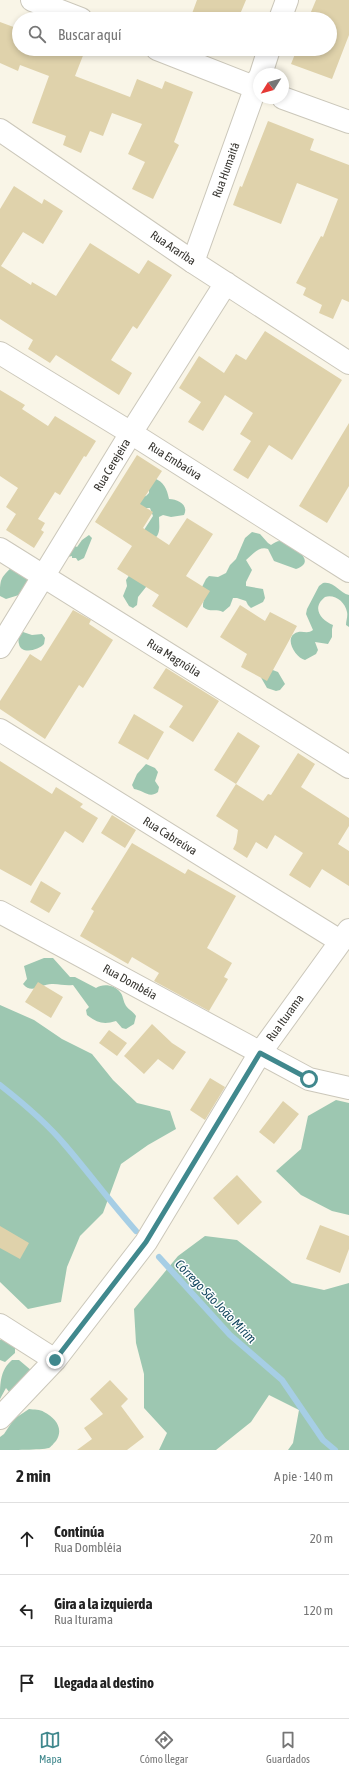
<!DOCTYPE html>
<html lang="es">
<meta charset="utf-8">
<style>
:root{--surface:#fff;--page:#f2f2f2;--text:#222;--muted:#767676;--line:#e0e0e0;--accent:#40888d}
body{margin:0;font-family:"Asap Condensed",sans-serif;background:var(--page);color:var(--text)}
.compass{position:absolute;left:253px;top:68px;width:36px;height:36px;border-radius:50%;background:var(--surface);box-shadow:0 2px 6px #0003;rotate:233deg}
.stop{position:absolute;width:12px;height:12px;margin:-9px;border:3px solid #40888d;border-radius:50%;background:#fff}
.stop.end{background:#40888d;border-color:#fff;box-shadow:0 1px 4px #0008}
.list{margin:0;padding:0;list-style:none}
h2{display:flex;justify-content:space-between;align-items:center;height:52px;margin:0;padding:0 16px;font-size:17px}
h2 small{font-size:13px;font-weight:400;color:var(--muted)}
.list li{display:grid;grid-template-columns:26px 1fr auto;gap:12px;align-items:center;box-sizing:border-box;height:72px;padding:0 16px;border-top:1px solid var(--line)}
.list b{display:block;font-size:15px;white-space:nowrap}
.list p{margin:0;font-size:13px;white-space:nowrap;color:var(--muted)}
.list em{font-size:13px;font-style:normal;color:var(--muted)}
.icon{flex:none;width:22px;height:22px;fill:none;stroke:currentColor;stroke-width:2;stroke-linecap:round;stroke-linejoin:round}
.map{position:relative;flex:none;width:349px;height:1450px;overflow:hidden}
.search{position:absolute;background:var(--surface);box-shadow:0 2px 6px #0003;left:12px;right:12px;top:12px;height:44px;display:flex;align-items:center;gap:10px;box-sizing:border-box;padding:0 14px;border-radius:22px;color:var(--muted);font-size:15px}
.sheet{height:268px;background:var(--surface)}
nav{display:flex;justify-content:space-around;align-items:center;box-sizing:border-box;height:56px;border-top:1px solid var(--line);background:var(--surface);font-size:11px;color:var(--muted)}
nav a{display:grid;justify-items:center;gap:2px}
nav .on{color:var(--accent)}
.map>svg:first-child{display:block}
.forest{fill:#9dc7b1}
.lines{fill:none;stroke-linecap:round;stroke-linejoin:round}
.stream{stroke:#a6cee5;stroke-width:6}
.building{fill:#dfd2ab}
.street-casing{stroke:#cbc7ba;stroke-width:24}
.secondary-casing{stroke:#cbc7ba;stroke-width:24}
.street{stroke:#fff;stroke-width:22}
.secondary{stroke:#fff;stroke-width:22}
.route{stroke:#40888d;stroke-width:5}
.labels{text-anchor:middle;stroke-width:3;stroke-linejoin:round;paint-order:stroke}
.street-label{font-size:12px;fill:#36342f;stroke:#fff}
.water-label{font-size:13px;font-style:italic;fill:#14475f;stroke:#fff}
</style>
<div class="map">
<svg width="349" height="1450" viewBox="0 0 349 1450">
<rect width="100%" height="100%" fill="#f9f5e7"/>
<path class="forest" d="M154 478C164 482 167 489 169 499 178 499 189 505 184 515L171 517 163 515 159 517C159 525 161 533 155 538L144 530 153 516 150 508H141L120 485 142 497 146 496 149 493V484Z
M252 532 260 534 268 543 271 545C274 543 277 541 280 541 285 541 289 545 292 547 302 553 313 563 296 569L274 561 268 549C259 546 253 554 246 560L252 570 246 582V586L263 589 265 598 263 602 251 608 248 605 246 601 237 598H233L230 606 223 612C215 608 210 613 203 607 203 595 208 600 202 587L206 579 209 576 218 577 226 573 230 565 236 559 245 538Z
M89 535 92 538 84 558 78 561 76 558H72V556L68 557 73 545 77 547 82 540Z
M12 567 31 575 22 594 6 599 0 596C0 580 0 578 12 567Z
M130 574 147 583 146 587 138 597 137 605 133 608 129 606 123 596 127 586 126 580Z
M323 583C335 581 339 593 349 595V627L346 625C346 621 348 616 347 612 345 602 335 594 325 597 311 608 321 620 333 625L332 629V637L328 644 315 642 318 650 316 654 305 660C296 658 285 640 294 634 301 629 307 635 313 630L306 614 307 609 319 586Z
M23 632 32 635 42 634 45 638 44 644C39 650 21 655 19 644 18 642 19 640 18 638Z
M270 669 278 672 285 684 280 690 276 691 267 688 259 674Z
M146 764 155 768 158 772 155 781 159 787 158 792C149 799 143 790 134 789L132 785 137 774Z
M44 958H53L70 977H75C82 981 89 984 96 988 103 983 115 985 120 992 123 995 123 1000 125 1004 127 1009 133 1011 136 1016L134 1024 126 1029 122 1028 116 1021C104 1025 97 1023 87 1015L86 1010 89 1007 73 985C65 986 61 984 53 984 42 983 32 995 23 984L27 979 24 966Z
M0 1005 34 1020 62 1039 92 1054 113 1080 137 1103 170 1111 176 1129 148 1145 121 1164 103 1213 80 1236 67 1267 61 1302 28 1309 0 1282Z
M336 1100 349 1103V1215L332 1211 301 1195 276 1171 301 1149 308 1116Z
M205 1236 237 1240 292 1283 324 1290 349 1283V1450H288L293 1443 299 1410 269 1395 251 1422 216 1450H159L167 1433 144 1408V1374L136 1343 134 1309 178 1256Z
M6 1339 15 1347V1353L5 1362 0 1360V1340Z
M12 1360H19L32 1371 10 1393 6 1388 0 1399C0 1384 0 1370 12 1360Z
M29 1409C34 1410 40 1409 44 1412 56 1418 64 1429 56 1441 54 1443 51 1447 49 1448 41 1450 11 1450 0 1450V1437L4 1434 14 1419Z"/>
<g class="lines">
<path class="stream" d="M0 1085C23 1103 46 1122 65 1145 89 1173 111 1203 136 1231
M159 1257 230 1335 282 1380 323 1440 335 1450"/>
</g>
<path class="building" d="M197 0H246L238 19H190Z
M316 0H349V35L332 79 291 64 297 49H330V19H308Z
M0 22 19 29V49H74L84 53 75 76 130 97 137 79 162 89 165 81 193 92 174 142 179 145 153 199 132 189 145 162 128 154 142 124 112 113 103 136 90 131 81 153 63 145 66 136 32 123 49 76 20 65 18 71 0 63Z
M268 121 314 139 310 150 349 165V302L342 299 333 319 319 313 322 305 303 295 306 288 296 283 321 236 323 237 338 199 297 183 281 224 233 205 240 186 242 187Z
M14 186 42 204 44 199 63 211 43 244 23 232 1 266 31 285 32 282 56 296 90 243 139 274 148 260 172 275 137 329 133 326 111 360 132 373 119 395 56 355 50 363 28 349 33 340 0 319V209Z
M265 331 342 380 292 460 269 445 248 479 233 470 251 441 240 434 253 413 225 395 203 431 188 422 201 402 179 388 199 356 224 373 236 354 246 360Z
M0 390 25 405 22 409 48 426 55 416 96 441 86 457 84 456 60 495 55 492 38 519 45 523 41 530 44 532 34 548 6 530 16 514 6 507 18 488 0 476Z
M349 423V486L327 523 299 506Z
M137 455 162 471 140 504 153 512 143 528 169 545 187 518 213 534 186 576 210 591 187 628 152 606 159 595 117 569 132 546 95 522Z
M240 605 265 621 270 612 297 626 267 681 241 667 247 654 220 637Z
M73 610 91 620 89 624 113 640 83 688 79 685 45 739 0 709V701L30 654 41 661Z
M166 668 219 701 193 742 169 727 183 706 153 688Z
M134 714 164 732 148 760 118 743Z
M238 732 260 746 236 784 214 770Z
M298 753 315 764 301 787 349 818V826L338 844 349 851V886L322 869 310 888 289 875 303 853 275 835 267 849 256 842 247 858 233 849 236 843 238 830 216 816 236 784 263 801 268 794 271 795Z
M0 761 52 794 56 787 83 804 80 807 98 818 83 843 65 831 31 886 0 869Z
M112 815 136 830 125 848 101 833Z
M132 843 185 874 188 869 236 896 207 948 232 963 224 977 228 979 209 1011 154 981 159 973 132 957 128 964 80 936 94 911 91 909Z
M41 881 61 893 49 913 30 902Z
M38 982 63 997 51 1018 25 1002Z
M152 1024 172 1043 186 1052 173 1070 158 1059 144 1074 124 1056Z
M109 1030 127 1043 117 1056 99 1043Z
M210 1078 225 1087 205 1120 190 1110Z
M283 1101 299 1114 274 1144 259 1132Z
M237 1175 262 1202 238 1225 213 1198Z
M320 1225 349 1236V1249L340 1273 306 1259Z
M0 1226 29 1243 20 1259 0 1248Z
M110 1380 128 1399 121 1406 144 1437 127 1450H77L92 1439 84 1428 103 1414 90 1399Z"/>
<g class="lines">
<defs>
<path id="street" d="M32 0 81 19
M280 19 287 0
M157 49 259 89
M261 74 269 49
M283 98 349 122
M193 262 259 78
M0 353 131 433 349 571
M0 549 349 767
M0 730 340 941
M0 912 309 1079 349 1088
M0 1325 55 1360
M0 1418 55 1360 146 1242 260 1053 349 930"/>
<path id="secondary" d="M0 130 193 262 349 363
M0 647 131 433 226 283"/>
</defs>
<use href="#street" class="street-casing"/>
<use href="#secondary" class="secondary-casing"/>
<use href="#street" class="street"/>
<use href="#secondary" class="secondary"/>
</g>
<g class="lines">
<path class="route" d="M55 1360 146 1242 260 1053 309 1079"/>
</g>
<g class="labels">
<g class="street-label">
<text transform="translate(226 170) rotate(-70)" y="4">Rua Humaitá</text>
<text transform="translate(173 248) rotate(34)" y="4">Rua Araríba</text>
<text transform="translate(175 461) rotate(32)" y="4">Rua Embaúva</text>
<text transform="translate(112 465) rotate(-59)" y="4">Rua Cerejeira</text>
<text transform="translate(174 658) rotate(32)" y="4">Rua Magnólia</text>
<text transform="translate(170 836) rotate(32)" y="4">Rua Cabreúva</text>
<text transform="translate(130 982) rotate(29)" y="4">Rua Dombéia</text>
<text transform="translate(285 1018) rotate(-54)" y="4">Rua Iturama</text>
</g>
<g class="water-label">
<text transform="translate(216 1301) rotate(46)" y="5">Córrego São João Mirim</text>
</g>
</g>
</svg>
<svg class="compass" viewBox="-18 -18 36 36"><path d="M0-13l5 13h-10z" fill="#e53935"/><path d="M0 13l5-13h-10z" fill="#767676"/></svg>
<div class="stop" style="left:309px;top:1079px"></div>
<div class="stop end" style="left:55px;top:1360px"></div>
<div class="search"><svg class="icon" aria-label="search" viewBox="0 0 24 24"><circle cx="10" cy="10" r="6"/><path d="M15 15l6 6"/></svg>Buscar aquí</div>
</div>
<section class="sheet">
<h2>2 min<small>A pie · 140 m</small></h2>
<ul class="list">
<li><svg class="icon" aria-label="ahead" viewBox="0 0 24 24"><path d="M12 20V5M6 11l6-6 6 6"/></svg><div><b>Continúa</b><p>Rua Dombléia</p></div><em>20 m</em></li>
<li><svg class="icon" aria-label="left" viewBox="0 0 24 24"><path d="M17 20v-9H6M10 6l-5 5 5 5"/></svg><div><b>Gira a la izquierda</b><p>Rua Iturama</p></div><em>120 m</em></li>
<li><svg class="icon" aria-label="arrive" viewBox="0 0 24 24"><path d="M6 21V4h12l-3 4 3 4H6"/></svg><div><b>Llegada al destino</b></div></li>
</ul>
</section>
<nav>
<a class="on"><svg class="icon" aria-label="map" viewBox="0 0 24 24"><path d="M3 6l6-2 6 2 6-2v14l-6 2-6-2-6 2zM9 4v14M15 6v14"/></svg>Mapa</a>
<a><svg class="icon" aria-label="directions" viewBox="0 0 24 24"><path d="M12 3l9 9-9 9-9-9zM9 14v-3h6M13 9l2 2-2 2"/></svg>Cómo llegar</a>
<a><svg class="icon" aria-label="saved" viewBox="0 0 24 24"><path d="M7 4h10v16l-5-4-5 4z"/></svg>Guardados</a>
</nav>
